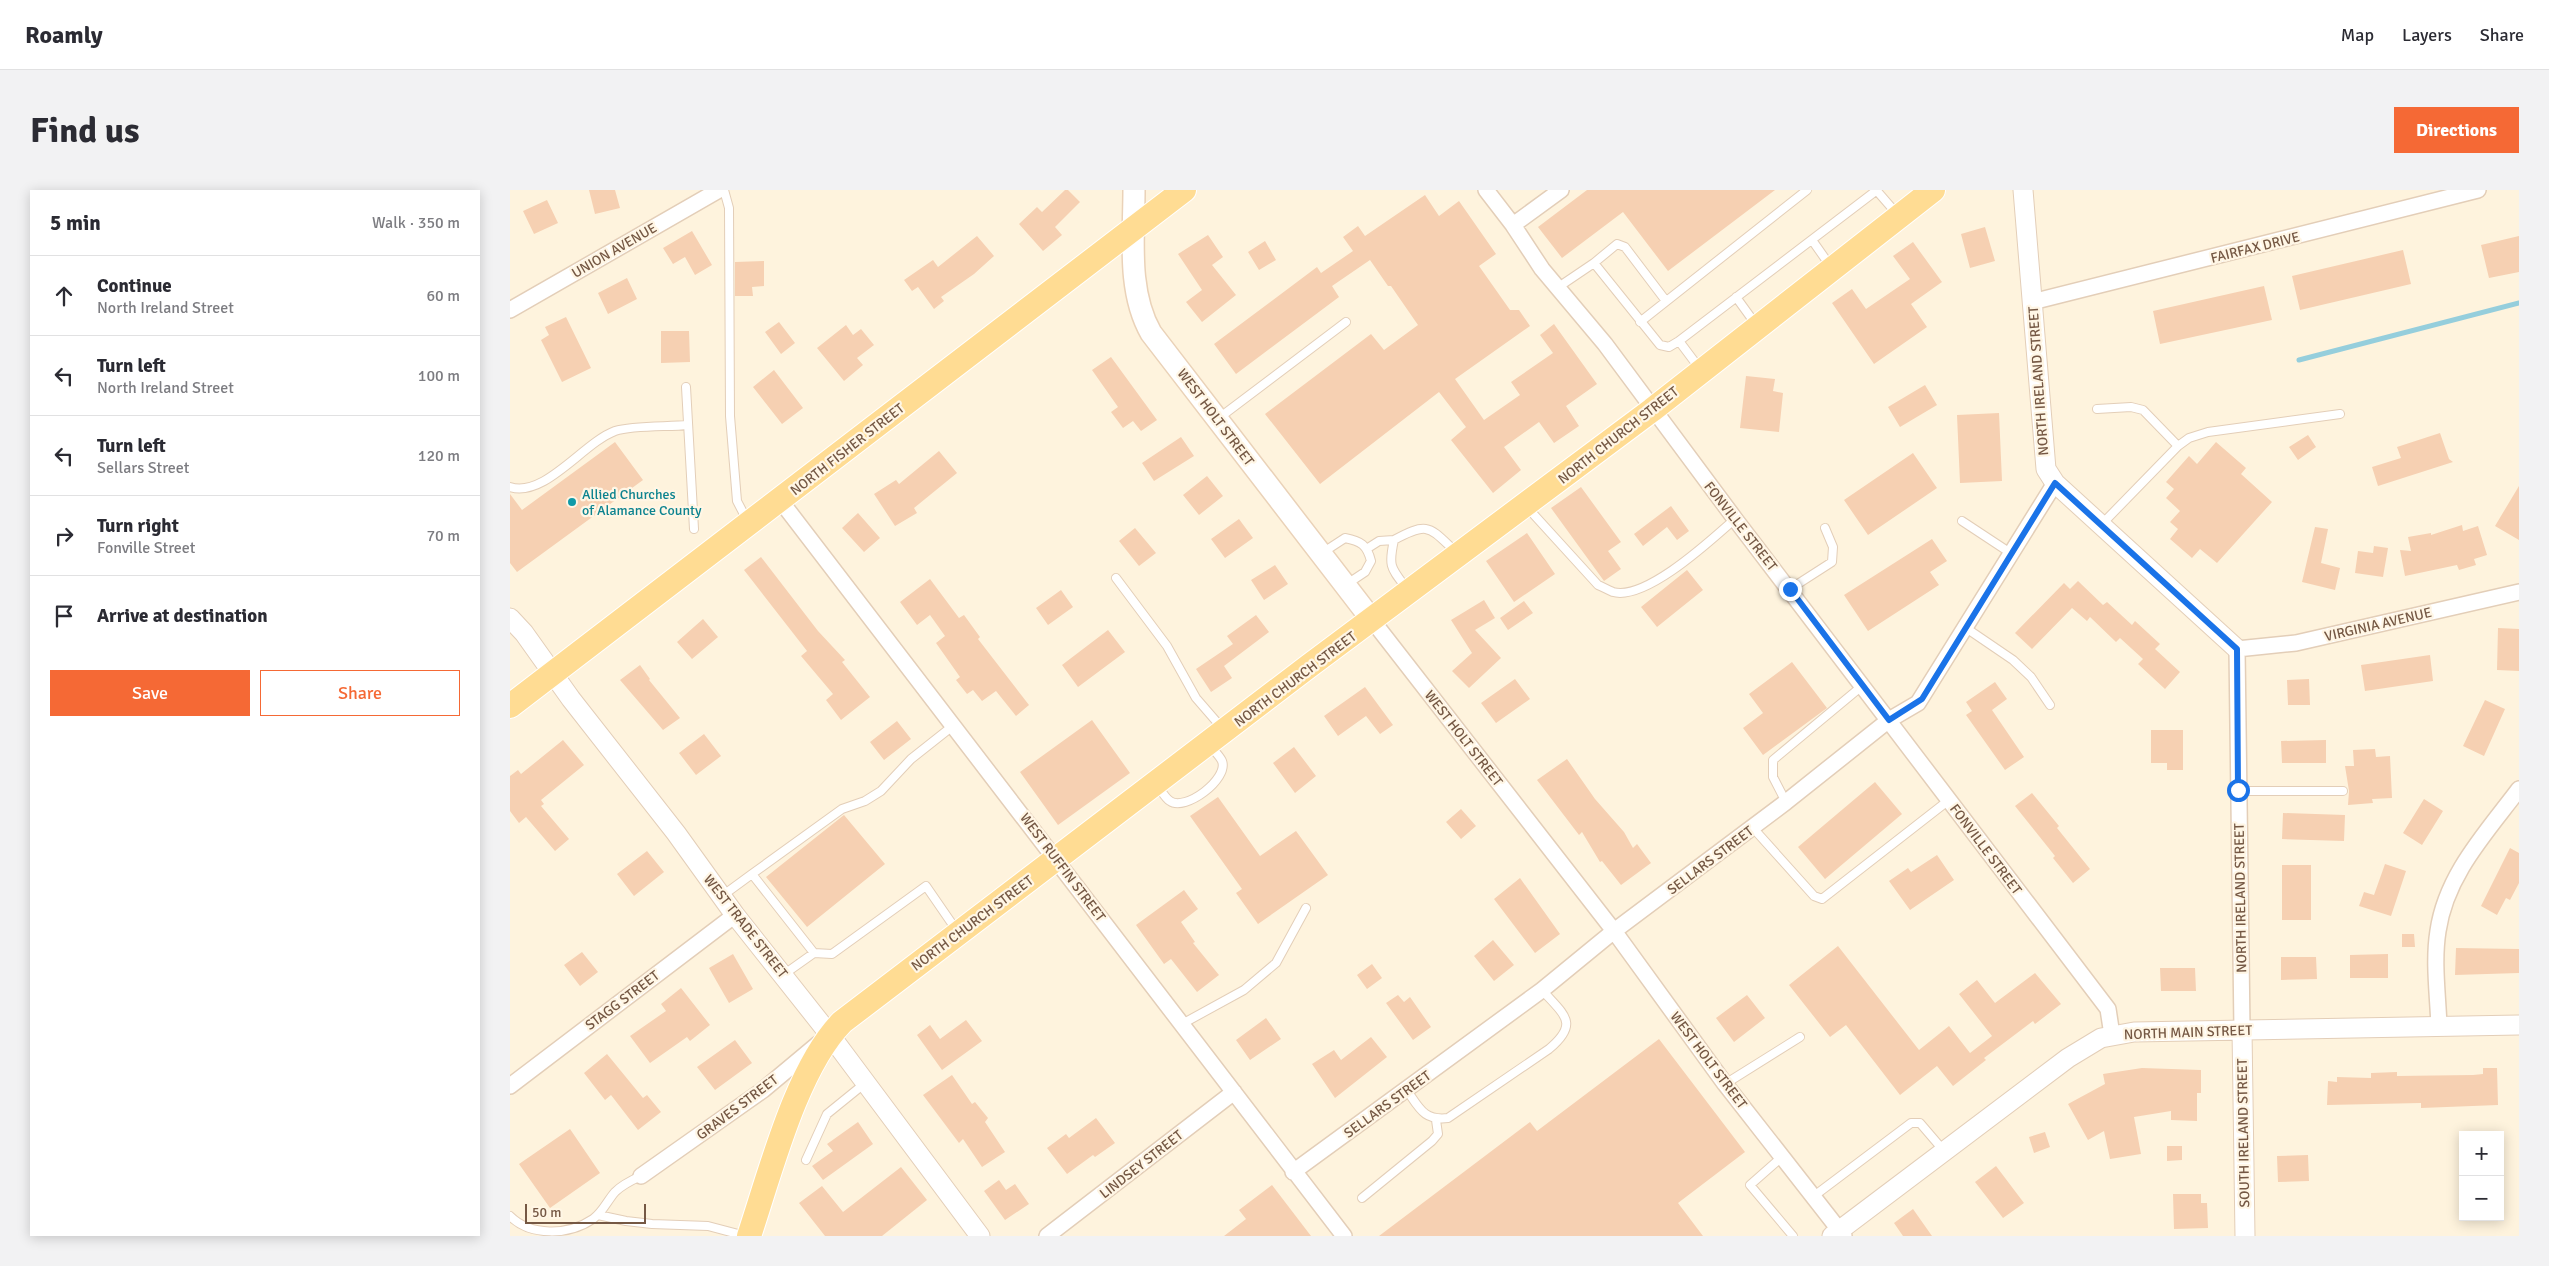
<!DOCTYPE html>
<meta charset="utf-8">
<style>
:root{--surface:#fff;--page:#f2f2f3;--text:#2b2b33;--muted:#7c7c81;--line:#e1e1e2;--accent:#f56935}
body{margin:0;font-family:Signika,sans-serif;background:var(--page);color:var(--text)}
.controls{position:absolute;right:15px;bottom:15px;display:grid;overflow:hidden;border-radius:0px;box-shadow:0 2px 12px #0003}
.controls button{width:45px;height:45px;display:grid;place-items:center;padding:0;border:0;border-bottom:1px solid var(--line);background:var(--surface);color:var(--text);font:25px sans-serif}
.scale{position:absolute;left:15px;bottom:12px;width:121px;box-sizing:border-box;padding-left:5px;border:2px solid #755844;border-top:0;font-size:14px;line-height:18px;white-space:nowrap;color:#755844;-webkit-text-stroke:4px #fff6e5;paint-order:stroke}
.stop{position:absolute;width:15px;height:15px;margin:-11px;border:4px solid #1a73e8;border-radius:50%;background:#fff}
.stop.end{background:#1a73e8;border-color:#fff;box-shadow:0 1px 5px #0008}
.list{margin:0;padding:0;list-style:none}
h2{display:flex;justify-content:space-between;align-items:center;height:65px;margin:0;padding:0 20px;font-size:21px}
h2 small{font-size:16px;font-weight:400;color:var(--muted)}
.list li{display:grid;grid-template-columns:32px 1fr auto;gap:15px;align-items:center;box-sizing:border-box;height:80px;padding:0 20px;border-top:1px solid var(--line)}
.list b{display:block;font-size:19px;white-space:nowrap}
.list p{margin:0;font-size:16px;white-space:nowrap;color:var(--muted)}
.list em{font-size:16px;font-style:normal;color:var(--muted)}
.actions{display:flex;gap:10px;padding:15px 20px}
.actions a{flex:1;padding:11px 0;border:1px solid var(--accent);border-radius:0px;text-align:center;font-size:18px;color:var(--accent)}
.actions .main{background:var(--accent);color:#fff}
.icon{flex:none;width:28px;height:28px;fill:none;stroke:currentColor;stroke-width:2;stroke-linecap:round;stroke-linejoin:round}
.map{position:relative;flex:none;width:2009px;height:1046px;overflow:hidden;border-radius:0px}
header{display:flex;align-items:center;gap:30px;box-sizing:border-box;height:70px;padding:0 25px;background:var(--surface);border-bottom:1px solid var(--line)}
header strong{font-size:24px}
nav{display:flex;gap:28px;margin-inline-start:auto;font-size:18px}
.intro{display:flex;align-items:center;justify-content:space-between;box-sizing:border-box;height:120px;padding:0 30px}
h1{margin:0;font-size:35px}
.button{padding:12px 22px;border-radius:0px;background:var(--accent);color:#fff;font-size:18px;font-weight:700}
main{display:flex;gap:30px;padding:0 30px}
aside{flex:1;background:var(--surface);border-radius:0px;box-shadow:0 2px 12px #0003}
.map>svg:first-child{display:block}
.lines{fill:none;stroke-linecap:round;stroke-linejoin:round}
.stream{stroke:#95cedc;stroke-width:5}
.building{fill:#f6d0b2}
.service-casing{stroke:#e3ceb8;stroke-width:10}
.minor-casing{stroke:#e3ceb8;stroke-width:18}
.tertiary-casing{stroke:#e3ceb8;stroke-width:21}
.secondary-casing{stroke:#ead2b8;stroke-width:24}
.primary-casing{stroke:#fff;stroke-width:26}
.service{stroke:#fff;stroke-width:8}
.minor{stroke:#fff;stroke-width:15}
.tertiary{stroke:#fff;stroke-width:19}
.secondary{stroke:#fff;stroke-width:21}
.primary{stroke:#ffdc93;stroke-width:24}
.route{stroke:#1a73e8;stroke-width:6}
.culture-dot{fill:#0f9aa8;stroke:#fff6e5;stroke-width:2}
.labels{text-anchor:middle;stroke-width:4.5;stroke-linejoin:round;paint-order:stroke}
.street-label{font-size:14px;fill:#755844;stroke:#fff6e5}
.culture-label{font-size:14px;fill:#0d838f;stroke:#fff6e5;text-anchor:start}
</style>
<header>
<strong>Roamly</strong>
<nav><a>Map</a><a>Layers</a><a>Share</a></nav>
</header>
<div class="intro"><h1>Find us</h1><a class="button">Directions</a></div>
<main>
<aside>
<h2>5 min<small>Walk · 350 m</small></h2>
<ul class="list">
<li><svg class="icon" aria-label="ahead" viewBox="0 0 24 24"><path d="M12 20V5M6 11l6-6 6 6"/></svg><div><b>Continue</b><p>North Ireland Street</p></div><em>60 m</em></li>
<li><svg class="icon" aria-label="left" viewBox="0 0 24 24"><path d="M17 20v-9H6M10 6l-5 5 5 5"/></svg><div><b>Turn left</b><p>North Ireland Street</p></div><em>100 m</em></li>
<li><svg class="icon" aria-label="left" viewBox="0 0 24 24"><path d="M17 20v-9H6M10 6l-5 5 5 5"/></svg><div><b>Turn left</b><p>Sellars Street</p></div><em>120 m</em></li>
<li><svg class="icon" aria-label="right" viewBox="0 0 24 24"><path d="M7 20v-9h11M14 6l5 5-5 5"/></svg><div><b>Turn right</b><p>Fonville Street</p></div><em>70 m</em></li>
<li><svg class="icon" aria-label="arrive" viewBox="0 0 24 24"><path d="M6 21V4h12l-3 4 3 4H6"/></svg><div><b>Arrive at destination</b></div></li>
</ul>
<div class="actions"><a class="main">Save</a><a>Share</a></div>
</aside>
<div class="map">
<svg width="2009" height="1046" viewBox="0 0 2009 1046">
<rect width="100%" height="100%" fill="#fef3dd"/>
<g class="lines">
<path class="stream" d="M1789 170 2009 113"/>
</g>
<path class="building" d="M79 0H105L110 18 85 24Z
M555 0H558L570 12 545 37 552 45 533 61 509 34 527 17 532 22Z
M1077 0H1265L1158 81 1113 22 1052 68 1028 37Z
M915 5 929 26 949 11 986 64 969 76 1000 120H1009L1020 136 945 189 974 230 1010 205 1001 192 1043 163 1030 145 1044 134 1087 194 1056 216 1069 236 1044 253 1029 232 994 257 1011 280 983 303 941 250 956 237 929 202 810 294 755 224 861 144 874 160 908 135 881 96H878L860 70 822 96 829 107 726 184 704 154 807 77 811 83 843 61 833 47 848 36 855 46Z
M37 10 48 33 24 44 13 21Z
M1475 37 1485 71 1460 78 1451 44Z
M182 41 202 75 185 85 175 67 163 74 153 58Z
M698 45 713 67 702 75 726 105 692 132 676 112 692 100 668 64Z
M467 46 484 66 464 84 431 107 434 111 424 119 408 97 402 101 394 90 423 70 428 77Z
M2009 46V82L1979 88 1971 55Z
M755 51 766 70 749 80 738 62Z
M1403 52 1432 92 1401 114 1417 137 1364 174 1322 113 1342 99 1356 119 1400 89 1383 66Z
M1893 60 1901 94 1790 120 1782 86Z
M254 71V96L242 97 243 106H225V72Z
M117 88 127 109 98 124 88 103Z
M1754 96 1762 130 1650 154 1643 121Z
M56 127 81 178 52 192 31 150 39 145 35 137Z
M269 132 285 153 271 164 255 142Z
M336 135 343 145 351 139 364 155 347 168 353 175 334 191 307 158Z
M151 141H179L180 172 151 173Z
M601 167 647 230 631 241 623 231 613 238 601 222 608 217 582 180Z
M264 180 293 218 272 234 243 197Z
M1236 186 1265 189 1263 201 1273 203 1269 242 1230 238Z
M1415 195 1427 215 1390 237 1378 217Z
M1489 223 1492 291 1450 293 1447 225Z
M1930 243 1939 269 1943 272 1868 296 1862 277 1891 268 1887 257Z
M1798 245 1806 257 1788 270 1779 257Z
M671 247 684 266 644 291 632 273Z
M105 252 133 290 7 382 0 373V304L12 320Z
M1706 252 1736 278 1731 284 1762 312 1707 373 1690 359 1682 368 1660 349 1668 339 1660 332 1670 321 1656 308 1664 299 1656 292 1679 266 1687 274Z
M429 261 447 283 404 318 407 323 385 336 364 304 386 290 389 294Z
M1403 263 1427 298 1358 345 1334 310Z
M697 286 713 306 689 325 673 305Z
M2009 296V350L1985 336Z
M1071 297 1111 352 1098 361 1111 379 1094 391 1041 318Z
M1161 316 1179 341 1167 350 1157 337 1133 356 1124 344Z
M348 323 370 348 354 362 332 338Z
M729 329 743 348 715 368 701 349Z
M1952 335 1953 341 1968 336 1977 365 1964 369 1966 375 1949 380 1947 375 1895 386 1890 360 1901 361 1898 347 1921 343V345Z
M1805 337 1818 339 1811 373 1830 378 1825 400 1792 392Z
M625 338 646 363 629 376 609 351Z
M1017 343 1045 384 1004 412 976 371Z
M1422 349 1437 371 1420 382 1429 395 1358 441 1334 405Z
M1864 356 1878 358 1873 387 1845 383 1848 361 1863 363Z
M251 367 308 441 335 470 332 472 360 507 331 530 316 510 323 504 291 466 297 461 234 380Z
M765 375 778 394 754 410 741 390Z
M1177 380 1193 400 1147 437 1131 417Z
M420 389 449 428 454 425 470 447 468 449 519 515 506 526 486 501 472 511 463 500 457 504 446 490 450 487 426 453 435 446 420 425 407 435 390 412Z
M1568 391 1593 415 1597 412 1622 435 1625 431 1650 454 1645 459 1670 482 1655 499 1628 474 1633 469 1610 448 1606 452 1580 427 1577 431 1562 418 1522 459 1505 443 1554 393 1560 399Z
M551 400 563 417 538 435 526 418Z
M974 410 985 428 965 440 991 468 959 498 942 481 962 463 941 430Z
M1014 411 1023 423 998 440 990 428Z
M746 425 759 442 714 476 722 488 701 502 686 479 723 454 717 446Z
M193 429 208 447 182 469 167 452Z
M1988 438 2009 439V481L1987 480Z
M598 440 615 462 568 497 552 475Z
M1920 465 1923 491 1855 501 1851 475Z
M1282 472 1317 518 1253 565 1233 538 1253 523 1239 504Z
M130 475 140 489 139 490 170 528 153 540 110 490Z
M1005 489 1020 509 986 533 971 513Z
M1799 489 1800 515H1778L1777 490Z
M1485 492 1497 509 1482 520 1514 567 1495 580 1456 525 1462 521 1456 512Z
M855 497 883 535 870 544 856 526 828 546 814 526Z
M1975 510 1995 519 1974 566 1953 556Z
M582 530 620 583 548 635 510 582Z
M387 531 401 549 374 570 360 552Z
M1641 540H1673V580H1657V573H1641Z
M194 544 211 566 186 585 169 563Z
M53 550 74 575 31 610 34 614 31 616 59 649 45 661 16 627 9 633 0 621V586L8 580 11 584Z
M1816 550V573H1772L1771 551Z
M784 557 806 586 785 603 763 573Z
M1865 559 1866 567 1880 566 1882 608 1862 609 1863 613 1838 615 1839 601 1835 576H1844L1843 560Z
M1057 569 1085 609 1114 642 1123 658 1127 654 1141 673 1111 695 1092 671 1090 672 1072 642 1069 645 1027 590Z
M1365 592 1392 624 1315 689 1288 657Z
M1522 603 1549 636 1547 638 1580 679 1563 693 1543 668 1545 666 1505 616Z
M708 607 750 666 786 641 818 685 748 734 726 703 732 699 680 626Z
M1914 609 1933 621 1912 655 1893 643Z
M951 619 966 636 951 649 936 632Z
M1773 623 1835 625 1834 651 1772 649Z
M334 625 375 674 297 737 256 687Z
M2000 658 2009 663V693L2000 710 1996 708 1987 725 1971 716Z
M137 661 154 682 124 706 107 684Z
M1427 665 1444 690 1400 720 1379 691 1398 678 1401 682Z
M1875 674 1896 681 1881 726 1849 716 1854 702 1864 705Z
M1772 675H1801V730H1772Z
M1010 688 1050 744 1025 763 984 709Z
M674 700 688 719 671 732 685 752 683 753 709 785 687 802 661 769 654 774 626 735Z
M1892 744H1904L1905 757H1892Z
M983 750 1004 775 984 791 964 766Z
M1328 756 1409 860 1439 836 1460 863 1482 846 1449 804 1467 790 1485 813 1525 783 1551 814 1525 834 1523 831 1474 868 1476 870 1443 896 1427 876 1390 905 1336 835 1320 847 1279 795Z
M1946 758 2009 759V783L1945 785Z
M72 762 88 782 70 796 54 775Z
M223 764 243 799 219 813 199 778Z
M1878 764V788H1840V765Z
M1771 767H1806L1807 789 1771 790Z
M862 774 872 788 857 799 847 785Z
M1650 778H1685L1686 801H1651Z
M171 798 200 835 180 851 177 847 140 873 120 846 156 821 151 814Z
M888 805 894 812 900 807 921 837 903 850 876 813Z
M1237 805 1255 828 1224 852 1206 828Z
M756 828 771 849 740 870 726 850Z
M456 830 472 851 432 880 407 845 420 835 430 849Z
M861 847 877 867 825 908 802 874 824 860 831 870Z
M1149 849 1235 962 1168 1013 1193 1046H869L1020 932 1027 941Z
M225 850 242 873 205 900 187 877Z
M97 864 133 908 137 905 151 922 128 940 101 905 95 910 74 883Z
M1632 878 1691 880V903H1687V931L1661 930V921L1624 927 1631 964 1600 969 1594 941 1578 950 1558 914 1595 894 1593 884Z
M1973 878H1987L1988 915 1911 918V913L1817 915 1818 891 1827 892V887L1861 888V883L1887 882V886L1963 885 1973 884Z
M442 885 462 914 465 912 478 928 475 932 495 962 472 977 453 949 449 953 413 905Z
M586 928 605 953 585 967 583 965 557 984 537 958 556 944 559 948Z
M348 932 363 954 313 990 302 976 323 961 317 954Z
M60 939 90 983 40 1018 9 974Z
M1535 942 1540 957 1524 963 1519 947Z
M1657 956H1672V970L1657 971Z
M1798 965 1799 991 1768 992 1767 966Z
M1486 976 1514 1013 1493 1028 1465 992Z
M391 977 417 1010 372 1046H315L289 1013 312 996 333 1022Z
M489 990 496 1000 505 994 519 1014 495 1030 474 1001Z
M762 995 801 1046H714L736 1029 729 1020Z
M1663 1004H1691V1013H1697L1698 1038 1664 1039Z
M1403 1019 1422 1046H1393L1384 1033Z"/>
<g class="lines">
<defs>
<path id="service" d="M214 0 219 18 220 226 227 311 238 332
M1367 1 1387 24
M1302 50 1321 77
M1047 98 1084 73
M1226 107 1247 136
M1156 111 1115 57 1107 54 1084 73 1150 155 1159 157 1169 151 1367 0
M1130 132 1297 0
M1169 151 1190 179
M176 197 184 339
M1587 219 1621 217 1633 220 1668 256
M709 228 836 132
M0 297C35 308 73 253 105 241 124 235 157 237 178 235
M1016 316 1088 395C1093 397 1098 400 1103 402 1136 411 1201 350 1225 329
M1452 331 1502 364
M1592 334 1668 256 1679 248 1698 242 1830 224
M858 358 869 351 884 350
M812 363 835 348C851 351 857 355 861 371L855 382 837 394
M606 388 657 456 686 508 712 538
M897 399C881 378 878 377 884 350 919 331 919 337 946 362
M1280 399 1322 372 1323 357 1315 338
M1456 438 1503 470 1521 487 1540 515
M648 596C651 600 655 608 660 611 675 622 719 589 712 571 710 566 703 560 700 555
M1728 601H1833
M1276 612 1263 587V570L1352 496
M1243 638 1304 706 1312 709 1439 610
M242 684 332 619 355 611 371 601 401 569 444 535
M212 706 242 684 304 763
M273 785 304 763 322 764 416 696 447 741
M672 834 734 800 766 773 796 718
M1215 894 1290 847
M896 899C909 917 913 931 938 928L1039 859C1070 833 1054 825 1032 800
M1273 966 1240 995 1283 1046
M296 970 317 924 354 894
M1304 1006 1401 933H1410L1434 961
M852 1008 922 951 928 944 926 930
M88 1025 116 1031 142 1034 198 1036 236 1046
M0 1026C20 1046 58 1046 83 1029 93 1022 97 1011 105 1002 112 995 122 990 131 986"/>
<path id="minor" d="M976 0 1003 35 1032 79 1095 154 1225 329 1598 819 1602 845
M1003 35 1051 0
M1522 112 1968 0
M0 120 209 0
M270 310 834 1046
M862 430 1104 741 1215 894 1334 1046
M1929 837C1928 806 1923 772 1928 741 1936 685 1976 643 2009 599
M1732 840 1727 459 1786 453 2009 402
M0 896 225 725
M783 982 1032 800 1104 741 1276 612 1379 530 1408 513 1545 293
M131 986 253 900 308 854
M537 1046 724 902"/>
<path id="tertiary" d="M1513 0 1536 279 1545 293 1727 459
M0 428 14 443 61 509 166 643 225 725 320 845 470 1046
M1732 840 1735 1046
M1322 1046 1558 868 1591 848 1624 842 2009 835"/>
<path id="secondary" d="M624 0C624 47 617 101 641 143L862 430"/>
<path id="primary" d="M0 516 674 0
M239 1046C260 984 286 879 332 832L799 476 1142 220 1423 0"/>
</defs>
<use href="#service" class="service-casing"/>
<use href="#minor" class="minor-casing"/>
<use href="#tertiary" class="tertiary-casing"/>
<use href="#secondary" class="secondary-casing"/>
<use href="#primary" class="primary-casing"/>
<use href="#service" class="service"/>
<use href="#minor" class="minor"/>
<use href="#tertiary" class="tertiary"/>
<use href="#secondary" class="secondary"/>
<use href="#primary" class="primary"/>
</g>
<g class="lines">
<path class="route" d="M1280 399 1379 530 1412 509 1545 293 1727 459 1728 600"/>
</g>
<circle class="culture-dot" cx="62" cy="312" r="5"/>
<g class="labels">
<g class="street-label">
<text transform="translate(1745 57) rotate(-14)" y="5">FAIRFAX DRIVE</text>
<text transform="translate(104 60) rotate(-30)" y="5">UNION AVENUE</text>
<text transform="translate(1528 191) rotate(-94)" y="5">NORTH IRELAND STREET</text>
<text transform="translate(706 227) rotate(53)" y="5">WEST HOLT STREET</text>
<text transform="translate(1108 245) rotate(-38)" y="5">NORTH CHURCH STREET</text>
<text transform="translate(337 259) rotate(-38)" y="5">NORTH FISHER STREET</text>
<text transform="translate(1231 336) rotate(52)" y="5">FONVILLE STREET</text>
<text transform="translate(1868 434) rotate(-13)" y="5">VIRGINIA AVENUE</text>
<text transform="translate(785 489) rotate(-37)" y="5">NORTH CHURCH STREET</text>
<text transform="translate(954 548) rotate(52)" y="5">WEST HOLT STREET</text>
<text transform="translate(1476 659) rotate(53)" y="5">FONVILLE STREET</text>
<text transform="translate(1200 670) rotate(-37)" y="5">SELLARS STREET</text>
<text transform="translate(553 677) rotate(53)" y="5">WEST RUFFIN STREET</text>
<text transform="translate(1730 708) rotate(-91)" y="5">NORTH IRELAND STREET</text>
<text transform="translate(462 733) rotate(-37)" y="5">NORTH CHURCH STREET</text>
<text transform="translate(236 736) rotate(52)" y="5">WEST TRADE STREET</text>
<text transform="translate(112 810) rotate(-37)" y="5">STAGG STREET</text>
<text transform="translate(1678 842) rotate(-2)" y="5">NORTH MAIN STREET</text>
<text transform="translate(1199 870) rotate(53)" y="5">WEST HOLT STREET</text>
<text transform="translate(877 914) rotate(-36)" y="5">SELLARS STREET</text>
<text transform="translate(227 917) rotate(-37)" y="5">GRAVES STREET</text>
<text transform="translate(1733 943) rotate(-91)" y="5">SOUTH IRELAND STREET</text>
<text transform="translate(631 974) rotate(-38)" y="5">LINDSEY STREET</text>
</g>
<g class="culture-label">
<text x="72" y="309">Allied Churches<tspan x="72" dy="16">of Alamance County</tspan></text>
</g>
</g>
</svg>
<div class="controls">
<button>+</button>
<button>−</button>
</div>
<div class="scale">50 m</div>
<div class="stop" style="left:1728px;top:600px"></div>
<div class="stop end" style="left:1280px;top:399px"></div>
</div>
</main>
